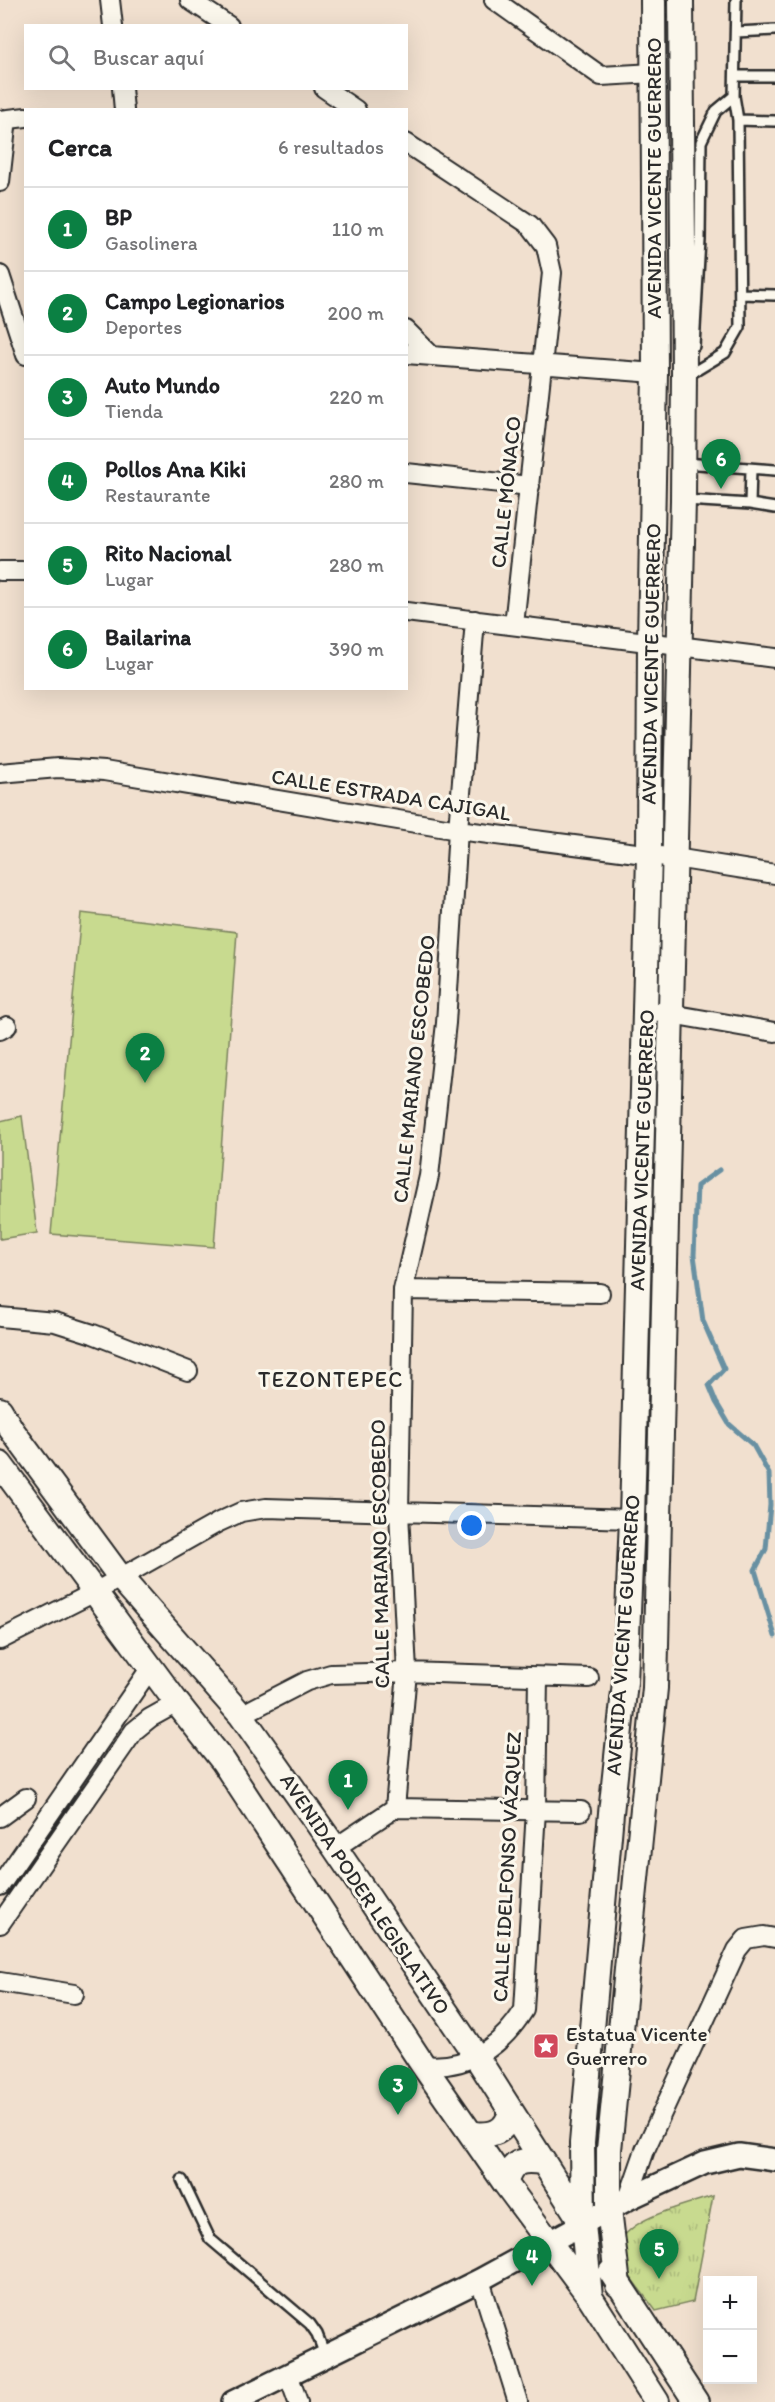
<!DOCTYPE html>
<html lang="es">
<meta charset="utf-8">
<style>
:root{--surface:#fff;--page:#f6f6f6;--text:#202124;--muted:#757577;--line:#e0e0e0;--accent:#0b8043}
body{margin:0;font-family:Itim,sans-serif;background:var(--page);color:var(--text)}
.controls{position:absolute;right:18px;bottom:18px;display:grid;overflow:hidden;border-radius:0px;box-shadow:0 6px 24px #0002}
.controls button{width:54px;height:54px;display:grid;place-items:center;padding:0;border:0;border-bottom:2px solid var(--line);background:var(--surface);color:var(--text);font:30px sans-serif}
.you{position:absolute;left:472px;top:1526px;width:21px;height:21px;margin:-15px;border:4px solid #fff;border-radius:50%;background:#1a73e8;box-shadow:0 0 0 9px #1a73e833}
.badge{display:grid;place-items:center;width:39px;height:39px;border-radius:50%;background:var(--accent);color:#fff;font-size:20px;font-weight:700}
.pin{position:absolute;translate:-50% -50px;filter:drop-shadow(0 2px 3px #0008)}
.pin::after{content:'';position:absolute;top:32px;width:21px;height:18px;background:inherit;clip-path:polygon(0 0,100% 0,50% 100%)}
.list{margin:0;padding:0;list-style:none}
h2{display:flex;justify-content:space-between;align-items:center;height:78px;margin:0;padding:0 24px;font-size:26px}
h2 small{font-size:20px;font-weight:400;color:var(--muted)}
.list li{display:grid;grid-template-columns:39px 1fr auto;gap:18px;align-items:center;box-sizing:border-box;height:84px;padding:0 24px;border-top:2px solid var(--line)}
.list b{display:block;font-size:22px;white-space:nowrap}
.list p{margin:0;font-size:20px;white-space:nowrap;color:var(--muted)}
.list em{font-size:20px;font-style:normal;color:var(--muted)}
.icon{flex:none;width:33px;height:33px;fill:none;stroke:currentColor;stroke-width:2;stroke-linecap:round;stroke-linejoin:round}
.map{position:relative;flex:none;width:775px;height:2402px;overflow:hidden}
.search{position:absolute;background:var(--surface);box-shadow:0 6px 24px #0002;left:24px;top:24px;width:384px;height:66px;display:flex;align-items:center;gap:15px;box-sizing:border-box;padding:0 21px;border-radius:0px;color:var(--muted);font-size:22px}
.panel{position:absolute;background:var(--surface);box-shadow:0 6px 24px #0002;left:24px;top:108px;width:384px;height:582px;border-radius:0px}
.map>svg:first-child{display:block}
.grass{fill:#c8da8f;stroke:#7a825d;stroke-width:1.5}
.park{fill:url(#park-tufts);stroke:#7a825d;stroke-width:1.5}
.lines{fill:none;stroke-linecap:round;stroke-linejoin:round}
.stream{stroke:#6790a2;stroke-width:5}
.service-casing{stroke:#2b2b2b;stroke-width:14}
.minor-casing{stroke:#2b2b2b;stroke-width:22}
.tertiary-casing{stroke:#2b2b2b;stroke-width:26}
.secondary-casing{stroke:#2b2b2b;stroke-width:28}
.service{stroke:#fbf7ec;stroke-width:9}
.minor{stroke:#fbf7ec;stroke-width:18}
.tertiary{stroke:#fbf7ec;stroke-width:21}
.secondary{stroke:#fbf7ec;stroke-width:24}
.labels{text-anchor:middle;stroke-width:6;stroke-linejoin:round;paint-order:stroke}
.street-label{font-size:21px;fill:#2b2b2b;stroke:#fbf7ec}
.poi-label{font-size:21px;fill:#2b2b2b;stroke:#fbf7ec;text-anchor:start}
.neighbourhood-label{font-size:22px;letter-spacing:1.5px;fill:#2b2b2b;stroke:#fbf7ec}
</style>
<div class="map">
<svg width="775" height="2402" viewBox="0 0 775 2402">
<defs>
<pattern id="park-tufts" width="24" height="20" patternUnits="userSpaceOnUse" patternTransform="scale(1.5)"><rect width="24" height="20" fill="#c8da8f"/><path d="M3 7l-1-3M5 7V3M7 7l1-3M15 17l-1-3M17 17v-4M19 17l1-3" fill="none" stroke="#acbb7c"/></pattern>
</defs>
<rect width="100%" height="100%" fill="#f1e0cf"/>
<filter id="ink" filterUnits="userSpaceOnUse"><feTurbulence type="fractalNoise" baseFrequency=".0167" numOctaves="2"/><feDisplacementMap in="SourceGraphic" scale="12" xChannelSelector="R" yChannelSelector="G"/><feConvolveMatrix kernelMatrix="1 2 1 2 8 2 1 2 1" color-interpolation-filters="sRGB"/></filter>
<g filter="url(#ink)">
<path class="grass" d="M81 913 237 932 214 1247 51 1234Z
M22 1116 37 1233 0 1239V1121Z"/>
<path class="park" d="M713 2196 693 2302 656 2311C646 2297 628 2277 621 2261 604 2221 688 2205 713 2196Z"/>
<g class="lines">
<path class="stream" d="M719 1170 697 1186 694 1255 703 1321 724 1369 709 1385 716 1402 729 1424 753 1445 769 1474 770 1505 766 1549 755 1570 775 1636"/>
<defs>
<path id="service" d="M736 32 775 30
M735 76H775
M738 120 775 121
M741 294 775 295
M694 346 700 240 701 142 716 111 734 96
M687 376 725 353 740 327 738 120 734 96 736 0
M685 463 775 470
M685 500 750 504 775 508
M750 504 751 469
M182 2180 210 2239 310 2324 317 2334 325 2355"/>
<path id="minor" d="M110 0 113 26
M190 0 229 26
M494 0 601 76 654 73
M122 88 124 110
M324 88 356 110
M0 120 26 117
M406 143 530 225 546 246 552 273 514 625
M0 182 7 119
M0 275 26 355
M406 330 431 355
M406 354 655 373
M406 473 530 486
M0 571H26
M406 612 775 658
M0 773 58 768 104 771 458 830 675 858 775 874
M659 1012 775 1032
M0 1030 7 1026
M403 1290 600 1293
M0 1317 55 1322 93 1334 188 1371
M0 1640 95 1592 219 1522 241 1512 266 1508 632 1519
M241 1715 307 1681 331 1674 407 1672 589 1678
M395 1808 407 1672 399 1512 403 1290 429 1176 446 1023 458 830 475 620
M0 1817 26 1798
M335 1848 395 1808 581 1811
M0 1886 151 1667
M0 1924 134 1731 150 1718 177 1703
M0 1982 74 1994
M423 2065C467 2070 501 2047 524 2010L536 1810 538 1677
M628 2199 645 2150 737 1950 746 1939 764 1936 775 1938
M480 2280 518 2402
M288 2374 298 2402"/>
<path id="tertiary" d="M233 2402 480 2280 628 2199 705 2163 739 2155 775 2160"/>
<path id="secondary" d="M0 1410 11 1429 120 1577 241 1715 335 1848 476 2056 583 2224
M0 1464 177 1703 223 1761 423 2065 505 2183 590 2297 657 2402
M472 2134C492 2136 505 2133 511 2112
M505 2183C513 2161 520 2159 542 2162
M611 2272 696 2402
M618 2285 609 2209V2150L655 1688 683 500 684 371 681 0
M590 2297 583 2224 582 2143 611 1813 625 1682 632 1519 649 855 650 642 655 373 653 0"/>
</defs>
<use href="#service" class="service-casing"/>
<use href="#minor" class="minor-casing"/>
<use href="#tertiary" class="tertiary-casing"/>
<use href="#secondary" class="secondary-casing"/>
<use href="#service" class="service"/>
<use href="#minor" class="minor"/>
<use href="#tertiary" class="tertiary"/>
<use href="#secondary" class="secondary"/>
</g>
</g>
<defs>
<symbol id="sight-square" viewBox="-11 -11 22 22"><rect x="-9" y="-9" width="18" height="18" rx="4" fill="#d1495b" stroke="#fbf7ec"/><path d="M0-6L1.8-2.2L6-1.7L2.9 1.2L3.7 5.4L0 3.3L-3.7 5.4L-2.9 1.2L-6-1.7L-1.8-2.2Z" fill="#fff"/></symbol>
</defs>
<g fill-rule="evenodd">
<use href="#sight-square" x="531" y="2031" width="30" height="30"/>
</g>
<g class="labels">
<g class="street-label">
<text transform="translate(654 178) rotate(-90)" y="7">AVENIDA VICENTE GUERRERO</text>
<text transform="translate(506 492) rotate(-84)" y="7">CALLE MÓNACO</text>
<text transform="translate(651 664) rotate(-89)" y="7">AVENIDA VICENTE GUERRERO</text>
<text transform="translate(391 795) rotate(9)" y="7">CALLE ESTRADA CAJIGAL</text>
<text transform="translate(414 1069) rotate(-84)" y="7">CALLE MARIANO ESCOBEDO</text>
<text transform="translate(642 1150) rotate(-88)" y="7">AVENIDA VICENTE GUERRERO</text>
<text transform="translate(380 1554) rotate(-91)" y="7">CALLE MARIANO ESCOBEDO</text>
<text transform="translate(623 1635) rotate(-86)" y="7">AVENIDA VICENTE GUERRERO</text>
<text transform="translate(507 1867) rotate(-87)" y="7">CALLE IDELFONSO VÁZQUEZ</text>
<text transform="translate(365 1894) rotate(56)" y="7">AVENIDA PODER LEGISLATIVO</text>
</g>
<g class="poi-label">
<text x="566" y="2041">Estatua Vicente<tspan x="566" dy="24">Guerrero</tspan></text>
</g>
<g class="neighbourhood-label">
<text x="331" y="1387">TEZONTEPEC</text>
</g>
</g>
</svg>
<div class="controls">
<button>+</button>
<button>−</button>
</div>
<div class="you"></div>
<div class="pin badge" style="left:348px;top:1810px">1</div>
<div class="pin badge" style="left:145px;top:1083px">2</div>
<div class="pin badge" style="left:398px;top:2115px">3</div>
<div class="pin badge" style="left:532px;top:2286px">4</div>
<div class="pin badge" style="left:659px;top:2279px">5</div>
<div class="pin badge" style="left:721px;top:489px">6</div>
<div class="search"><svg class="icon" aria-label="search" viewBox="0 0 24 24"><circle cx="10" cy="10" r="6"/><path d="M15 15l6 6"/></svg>Buscar aquí</div>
<section class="panel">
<h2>Cerca<small>6 resultados</small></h2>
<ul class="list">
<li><span class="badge">1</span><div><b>BP</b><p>Gasolinera</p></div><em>110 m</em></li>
<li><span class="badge">2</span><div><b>Campo Legionarios</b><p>Deportes</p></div><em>200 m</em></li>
<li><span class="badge">3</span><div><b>Auto Mundo</b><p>Tienda</p></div><em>220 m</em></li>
<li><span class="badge">4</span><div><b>Pollos Ana Kiki</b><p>Restaurante</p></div><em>280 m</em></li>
<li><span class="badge">5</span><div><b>Rito Nacional</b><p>Lugar</p></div><em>280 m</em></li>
<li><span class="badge">6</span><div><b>Bailarina</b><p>Lugar</p></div><em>390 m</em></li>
</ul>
</section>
</div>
